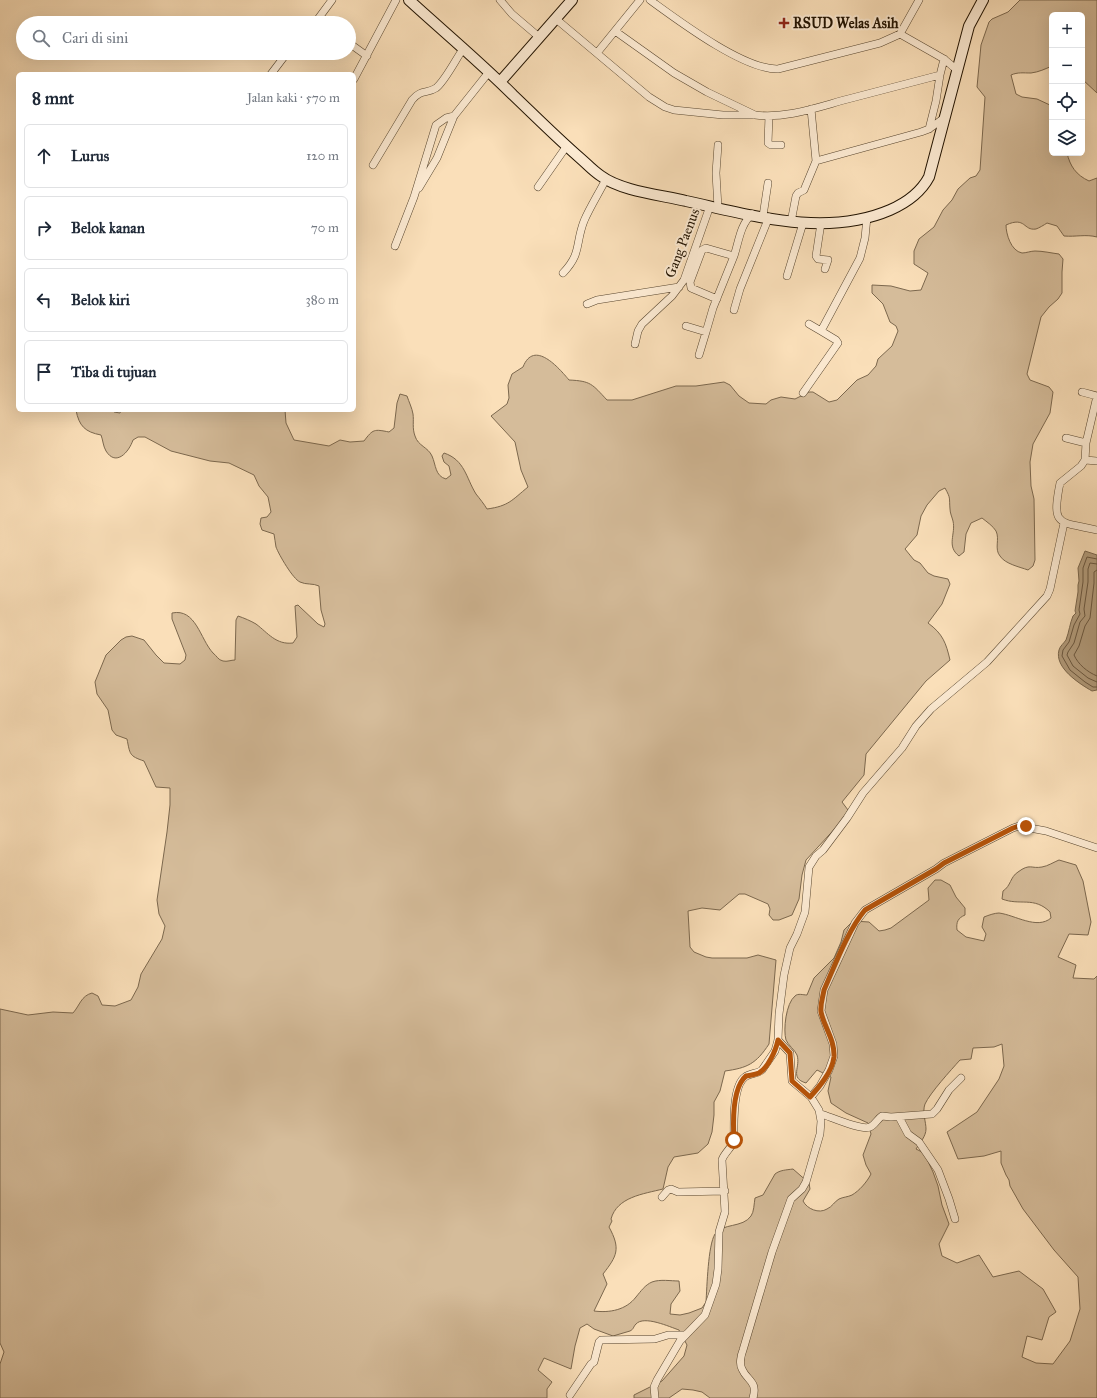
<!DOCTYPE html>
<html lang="id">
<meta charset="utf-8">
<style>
:root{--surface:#fff;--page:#f2f2f3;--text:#1f2937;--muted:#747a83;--line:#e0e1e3}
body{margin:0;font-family:"IM FELL Great Primer",serif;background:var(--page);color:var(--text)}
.controls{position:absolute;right:12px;top:12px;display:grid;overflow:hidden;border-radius:6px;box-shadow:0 4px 16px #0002}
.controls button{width:36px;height:36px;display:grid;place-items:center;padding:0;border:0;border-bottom:1px solid var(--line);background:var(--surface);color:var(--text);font:20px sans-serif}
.stop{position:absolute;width:12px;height:12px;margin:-9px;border:3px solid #b45309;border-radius:50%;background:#fff}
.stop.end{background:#b45309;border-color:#fff;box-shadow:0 1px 4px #0008}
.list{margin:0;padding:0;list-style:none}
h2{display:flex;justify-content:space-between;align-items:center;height:52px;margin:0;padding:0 16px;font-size:17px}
h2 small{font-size:13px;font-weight:400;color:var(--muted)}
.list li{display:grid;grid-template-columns:26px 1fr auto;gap:12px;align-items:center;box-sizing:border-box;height:64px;margin:0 8px 8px;padding:0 8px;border:1px solid var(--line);border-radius:6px}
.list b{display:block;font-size:15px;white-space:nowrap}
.list em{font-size:13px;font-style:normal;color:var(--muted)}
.icon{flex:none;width:22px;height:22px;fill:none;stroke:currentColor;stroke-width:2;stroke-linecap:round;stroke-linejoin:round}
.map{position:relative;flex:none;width:1097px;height:1398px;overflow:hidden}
.search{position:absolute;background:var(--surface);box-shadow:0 4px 16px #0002;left:16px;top:16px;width:340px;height:44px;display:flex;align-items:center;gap:10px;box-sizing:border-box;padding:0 14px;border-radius:22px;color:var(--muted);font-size:15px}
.panel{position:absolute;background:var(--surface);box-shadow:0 4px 16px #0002;left:16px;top:72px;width:340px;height:340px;border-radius:6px}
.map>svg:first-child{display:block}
.green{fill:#d5bc9a;stroke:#7c684e;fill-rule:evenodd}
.water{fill:#b19a7a;stroke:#78644a}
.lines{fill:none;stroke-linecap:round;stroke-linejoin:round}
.shore{stroke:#6a563e;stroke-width:1}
.minor-casing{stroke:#58462f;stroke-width:8}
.secondary-casing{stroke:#221301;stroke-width:12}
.minor{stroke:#fcead2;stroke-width:7}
.secondary{stroke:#fcead2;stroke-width:10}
.route{stroke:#b45309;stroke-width:5}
.poi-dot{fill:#8f2418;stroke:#fcead2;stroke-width:1.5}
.labels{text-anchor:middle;stroke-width:4;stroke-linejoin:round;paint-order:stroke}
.poi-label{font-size:14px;font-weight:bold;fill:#221301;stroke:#fcead2;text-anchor:start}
.street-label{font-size:14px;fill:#221301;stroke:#fcead2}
</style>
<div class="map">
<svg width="1097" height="1398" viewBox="0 0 1097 1398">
<rect width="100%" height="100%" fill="#fadfb9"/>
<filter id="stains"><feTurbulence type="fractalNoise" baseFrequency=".005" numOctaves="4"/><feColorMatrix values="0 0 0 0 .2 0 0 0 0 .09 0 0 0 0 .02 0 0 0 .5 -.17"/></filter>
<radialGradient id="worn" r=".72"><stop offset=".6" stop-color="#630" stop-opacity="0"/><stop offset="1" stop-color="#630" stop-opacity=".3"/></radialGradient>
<path class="green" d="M1020 0H1097V93L1082 79V15H1052V66C1045 69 1039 72 1031 73 1023 73 1018 72 1011 75L1016 94 1022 97 1037 99 1052 106V153H1067C1070 166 1076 175 1089 181L1097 178V237C1086 234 1076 237 1064 236L1057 226 1047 223C1044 225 1039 228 1036 229 1023 231 1026 216 1006 225 1006 234 1011 251 1022 253 1026 253 1031 251 1035 251 1043 251 1051 253 1059 254L1063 259 1062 272V293L1058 299 1049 307 1041 317 1027 374 1030 380 1049 387 1053 392 1050 413 1033 444 1030 462 1031 486 1034 499 1035 560 1033 566 1028 570C1020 567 1005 564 1000 556 994 549 1000 539 996 531 993 526 987 522 982 518L971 523 966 534 964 552 959 556C946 546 956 534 953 521 952 517 950 513 950 509 949 497 951 499 945 488L939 491 927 505 921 516 917 535 905 549 914 560 920 563 928 573 934 576 948 579 950 584 942 604 928 623C943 634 946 643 950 660L926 681 866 754 864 775 842 802 848 810 841 822 806 860 802 875 799 899 792 915 779 920H773L769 915 770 909 768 904 745 894H739L720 910 702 908 688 911 690 947 694 952 706 957 712 958H747L758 955 776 960 769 1044C756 1064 747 1068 725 1071L720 1091 714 1102V1115L712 1132 708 1144 698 1153 674 1157 668 1167 663 1189C643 1194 617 1197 611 1219L612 1221 609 1227C621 1249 617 1256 603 1274L607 1284 594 1311C610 1313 626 1310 636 1297 641 1291 645 1285 652 1282 660 1279 671 1281 679 1281L680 1291 671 1304 670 1314 680 1315 689 1313 702 1308 706 1302C707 1287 708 1245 715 1234 722 1223 743 1228 751 1216 754 1212 754 1204 755 1198L763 1195 775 1174C780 1170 786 1170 793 1169L809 1183 810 1189 803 1201C807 1209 819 1214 827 1209 832 1207 835 1201 839 1199 843 1197 848 1197 852 1195 859 1191 867 1182 871 1174L866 1165 863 1155 871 1134 868 1123 846 1113 831 1103 828 1091 831 1077 817 1070 806 1083C789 1078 801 1067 797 1055 795 1050 788 1045 786 1040 783 1030 786 1003 795 996 798 993 803 995 807 995L814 978 834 958 841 942 844 930 853 921 869 922 879 931 885 930 891 928 929 900 928 888 935 880H941L950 885 956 897 965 908V915C958 918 956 922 957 930L966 937 984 941 986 934 982 927 984 917C989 915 995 913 999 913 1015 915 1037 930 1051 918L1050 912C1034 896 1020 906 1002 899L1003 891C1011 886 1010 877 1018 872 1030 863 1031 869 1042 867 1048 866 1054 862 1059 860L1076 865 1083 881 1091 922 1088 935 1069 934 1058 957 1076 965 1073 978 1094 979 1097 976V1398H710L702 1392 693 1390 682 1389 669 1398H634V1395L662 1381 684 1356 687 1345 679 1330C670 1327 644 1315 636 1324 633 1327 634 1329 630 1331L613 1336 594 1329 587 1324 580 1328 575 1346 571 1369 544 1358 538 1370 552 1382 547 1389V1398H0V1364L4 1352 0 1343V1009L28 1015 53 1012 73 1013C80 1005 81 996 92 993L98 996 102 1005 115 1006 131 1000 138 987 141 974 162 939 165 926 159 914 157 900 167 832 170 805V788L156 787 144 761C129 756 130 754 127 739L116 735 112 730 108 710 97 694 95 682 106 655 121 640 126 637 132 636 144 640 156 655 164 663 180 664 185 660 186 655 172 619V613C196 608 200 639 213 653 217 656 218 660 223 661 227 662 231 660 235 660L236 620 238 616C244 618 251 621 256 624 268 633 276 645 293 643L297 637 295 606 298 605 300 607 318 624 324 627 325 624 321 610 319 586C313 583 306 585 300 582 293 579 279 555 276 547 275 543 275 538 274 534L262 530 260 524 261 518 267 517 271 512 268 497 259 486 254 475 229 463 210 461 171 451 145 437H138L133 440C129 452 116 467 106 451 103 446 103 440 101 435 85 432 79 426 76 410H113L114 412 120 413 121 410H285L286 423 294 440 329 446 340 440 350 442 364 441C373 429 374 429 389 432L394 428 397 403 400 394 407 396C409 402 412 408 413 414 414 421 412 428 415 436 418 446 428 447 432 456 436 465 435 476 446 479L451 475 449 466 444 462 442 456 444 453C465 460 466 478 476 494 480 499 484 504 487 509 509 506 512 500 528 487L521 470 515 442 491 416 507 404 509 398 508 385 512 374 523 367C534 339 559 368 569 380 591 381 592 384 607 400H632L676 386H696L724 382 730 385 739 396 749 403 766 404 771 400 781 397 795 399 809 392H813L829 402 837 400 857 380 868 375 876 366 878 359 892 346 898 331 896 326 890 322 883 304 872 293V285L891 286 910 291 921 290 928 273 914 264V251L919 239 934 227 943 210 952 200 958 189 970 178 976 176 980 170 985 97 977 87 981 45 989 22 992 19 1008 12ZM1002 1044 1004 1066 999 1079 977 1112 947 1132 958 1159 984 1156 1001 1151V1163L1006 1175 1009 1180 1010 1186 1023 1209 1054 1250 1078 1277 1080 1309 1070 1341 1053 1364 1036 1363 1022 1357 1027 1336 1042 1340 1049 1317 1056 1312 1043 1289 1019 1271 993 1277 979 1255 957 1263 942 1256 939 1244 949 1224 942 1205 938 1186 933 1172 924 1153 916 1149C920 1143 926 1136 926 1129 926 1122 922 1112 925 1104 930 1093 951 1070 960 1060L971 1059 973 1048 994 1047Z"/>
<path class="water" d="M1085 551 1097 555V690L1092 691C1080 684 1054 668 1059 650 1060 646 1064 643 1066 640 1069 632 1070 623 1073 616L1076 613 1075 611 1078 592V585L1079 581 1078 568Z"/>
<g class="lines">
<path class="shore" d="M1097 559 1087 557 1083 568V582L1079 610 1080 614 1074 625 1069 642 1063 650 1062 656 1070 670 1085 682 1093 687H1097
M1097 564 1090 563 1088 569V582L1084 609 1085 616 1080 622 1074 643 1068 652 1067 655 1073 666 1088 678 1097 682
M1097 570 1094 572V583L1090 618 1085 626 1079 646 1074 655C1078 664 1087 672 1097 676"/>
<defs>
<path id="minor" d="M500 0 512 14 539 37
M650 0C679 21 744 70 778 69L880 43 900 34 919 0
M320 17 326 23
M556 19 649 97 665 107 674 110 723 115H752
M315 23 332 0
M615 31 674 73 707 92 755 115C786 119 818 107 848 99 879 91 909 83 940 75L944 59
M900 34 944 59 957 70
M349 43 367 56
M597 53 640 0
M271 74 287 53
M354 79 396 0
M811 109 816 161 921 132 929 129 944 118
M769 116 768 143 771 145H781
M929 129 936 101 940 75
M373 165 412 100C421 89 427 94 436 88 445 81 456 59 463 49
M538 187 566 147
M419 188 437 158 454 116 489 72
M718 208 716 173 718 145
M763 216 768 183
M791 222 796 196 798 193 804 190 816 161
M821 223 816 256 818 259 828 260 825 269
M395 246 414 197 436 125 446 118 454 116
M563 273C582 253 575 244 584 221 590 207 599 193 606 179
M787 276 803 223
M717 299 691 288 690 282 702 250 706 248 734 256C739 241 740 225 752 214
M587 304 597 300 679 287
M734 310 740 289 769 217
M809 324 821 331
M686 326 706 332 713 308 734 256
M635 344 638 331 642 324 672 296 684 280 710 206
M699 355 706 332
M1082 392 1097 396
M803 393 838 343 836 340 821 331 860 258 865 238 867 217
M1097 396 1086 443 1085 460 1081 466 1060 483C1051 528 1059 521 1097 530
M1066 438 1086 443
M1085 460 1097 461
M811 1097 820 1086 829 1070 834 1056 833 1044 821 1011 824 990 855 923 865 910 936 869 944 863 1013 828 1019 826 1046 831 1097 848
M821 1114C831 1117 862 1131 870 1127 875 1125 877 1119 882 1116L891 1117 932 1114 937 1109 949 1090 961 1078
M899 1117 908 1134 919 1142 938 1170 949 1199 955 1219
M662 1197 668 1190 671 1189 678 1192 725 1191
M570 1395 591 1364 594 1362 599 1342 601 1340 655 1339 668 1335H684
M655 1398 654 1387 657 1380 680 1341 705 1315 716 1284 718 1269 719 1232 725 1212 722 1160C724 1153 732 1148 734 1140 734 1126 732 1086 745 1077 750 1073 757 1074 762 1070L775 1051 778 1040 779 1014 784 975 790 948 797 934 805 912 809 867 816 856 823 850 847 818 863 793 902 748 916 726 931 709 987 662 1047 596 1050 589 1064 523
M753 1398C758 1381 747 1381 742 1369 739 1364 741 1355 743 1350L772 1252 791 1199 802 1189 806 1182 820 1134 821 1121 819 1110 811 1097 792 1081 790 1053 778 1040"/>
<path id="secondary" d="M409 0C444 32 480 62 513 95 535 116 557 138 580 158 587 164 593 171 601 176 621 191 661 195 686 201 751 215 825 238 890 210 906 203 921 192 929 177L969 26 983 0
M500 82 572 0"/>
</defs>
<use href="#minor" class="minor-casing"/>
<use href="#secondary" class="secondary-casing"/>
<use href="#minor" class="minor"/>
<use href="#secondary" class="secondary"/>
</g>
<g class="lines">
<path class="route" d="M734 1140C733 1123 732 1088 746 1076 750 1075 755 1075 759 1073 768 1068 776 1050 778 1040L790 1053 792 1081 810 1097C820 1086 832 1072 834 1057 835 1040 824 1027 821 1012 820 1004 823 997 824 990 835 965 848 930 865 910L936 869 944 863 1013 828 1019 826H1026"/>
</g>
<path class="poi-dot" d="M782 17h4v4h4v4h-4v4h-4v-4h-4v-4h4z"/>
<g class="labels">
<g class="poi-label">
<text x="793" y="28">RSUD Welas Asih</text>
</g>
<g class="street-label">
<text transform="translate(682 243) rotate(-69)" y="5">Gang Paenus</text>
</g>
</g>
<rect width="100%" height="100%" filter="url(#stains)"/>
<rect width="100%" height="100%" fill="url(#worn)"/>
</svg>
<div class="controls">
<button>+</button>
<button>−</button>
<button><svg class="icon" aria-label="locate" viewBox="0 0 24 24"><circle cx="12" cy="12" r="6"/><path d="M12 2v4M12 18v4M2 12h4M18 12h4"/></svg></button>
<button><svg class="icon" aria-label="layers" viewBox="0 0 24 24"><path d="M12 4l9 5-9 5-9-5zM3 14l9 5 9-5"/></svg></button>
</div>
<div class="stop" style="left:734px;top:1140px"></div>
<div class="stop end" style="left:1026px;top:826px"></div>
<div class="search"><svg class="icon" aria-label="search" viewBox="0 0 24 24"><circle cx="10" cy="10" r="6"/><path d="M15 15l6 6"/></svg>Cari di sini</div>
<section class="panel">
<h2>8 mnt<small>Jalan kaki · 570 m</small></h2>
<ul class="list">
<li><svg class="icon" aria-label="ahead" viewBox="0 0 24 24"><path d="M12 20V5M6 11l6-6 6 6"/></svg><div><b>Lurus</b></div><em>120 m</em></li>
<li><svg class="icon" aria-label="right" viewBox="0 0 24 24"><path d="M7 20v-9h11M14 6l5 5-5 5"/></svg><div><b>Belok kanan</b></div><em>70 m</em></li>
<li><svg class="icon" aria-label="left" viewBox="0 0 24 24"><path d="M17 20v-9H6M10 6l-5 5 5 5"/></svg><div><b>Belok kiri</b></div><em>380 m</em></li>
<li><svg class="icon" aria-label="arrive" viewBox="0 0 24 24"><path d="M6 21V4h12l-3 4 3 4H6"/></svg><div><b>Tiba di tujuan</b></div></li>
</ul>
</section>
</div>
